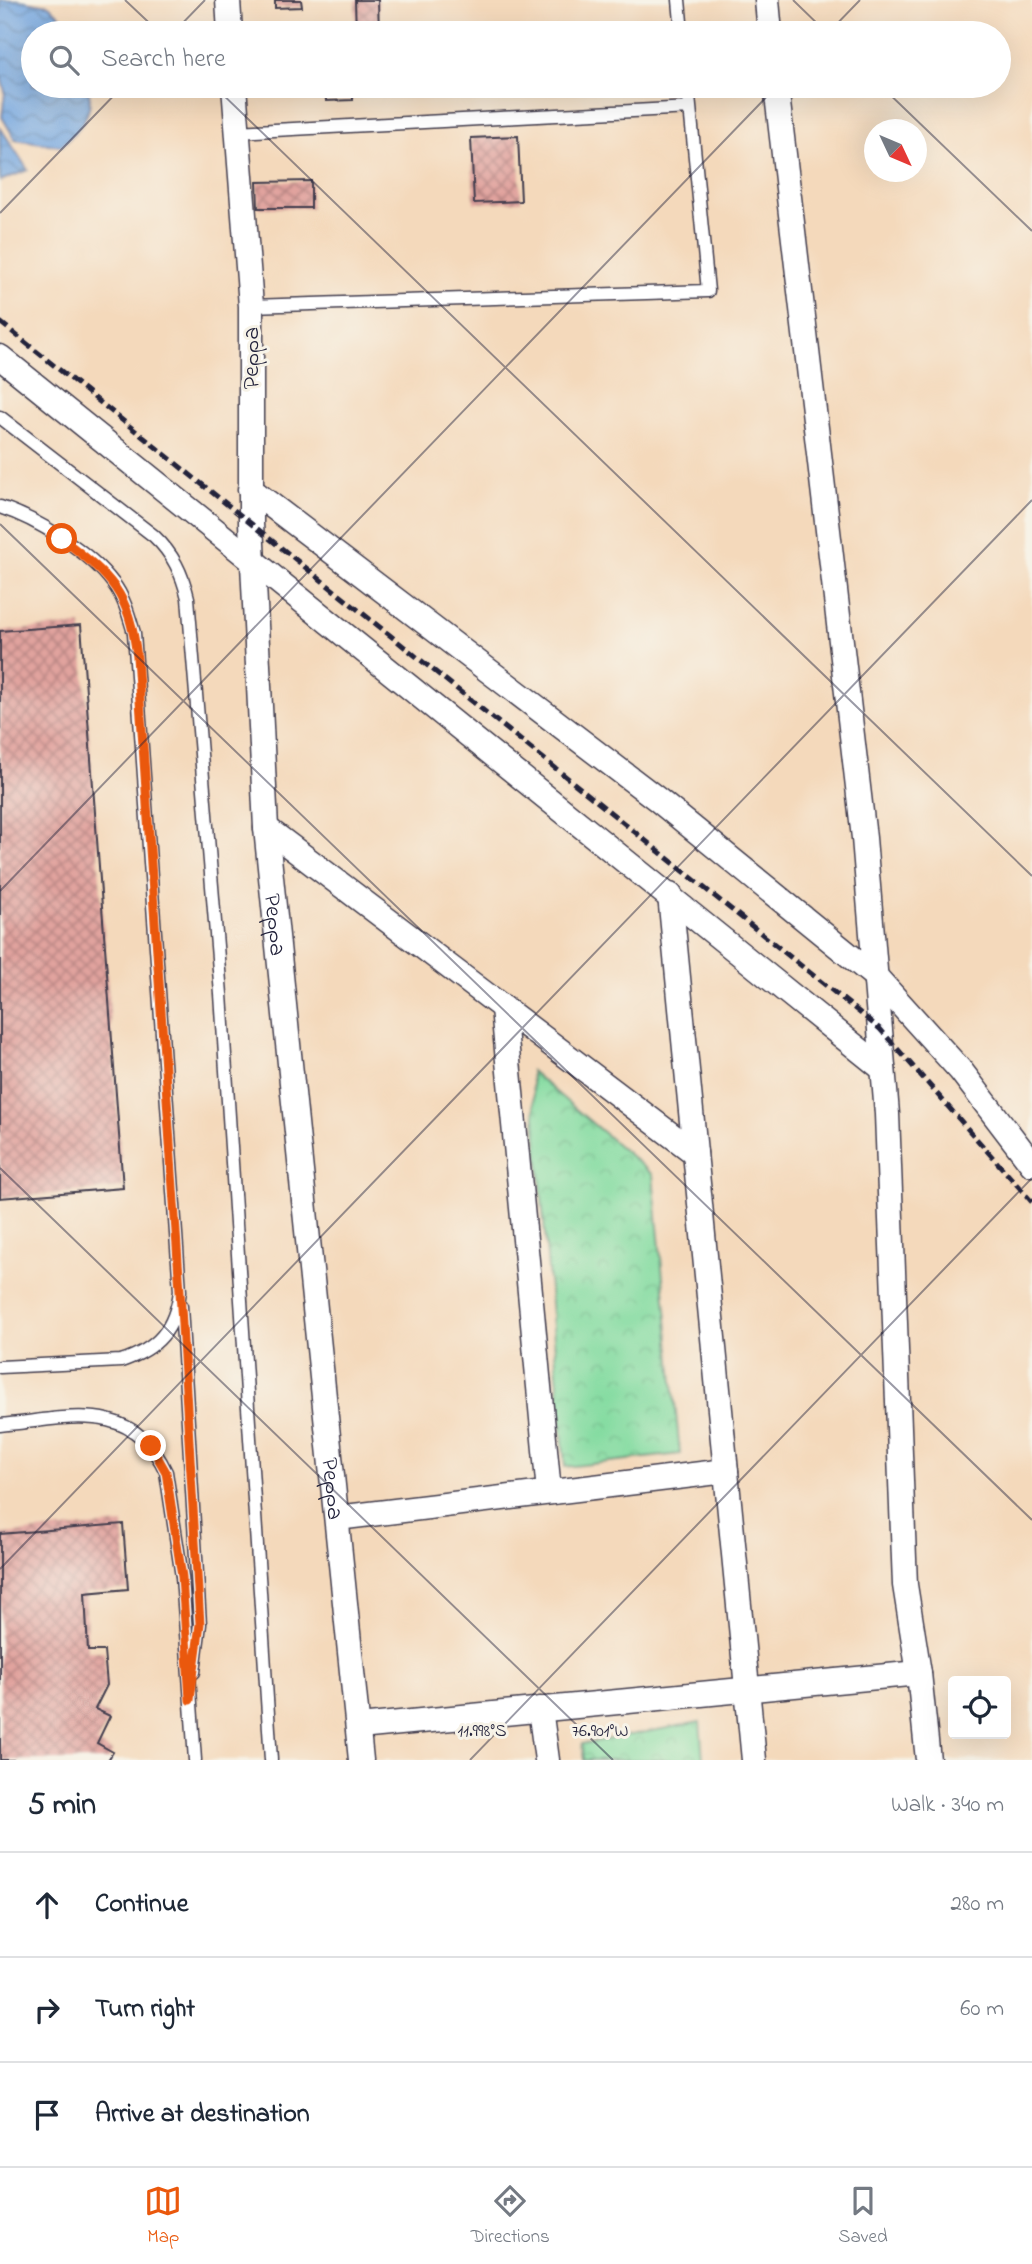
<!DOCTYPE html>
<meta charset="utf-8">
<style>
:root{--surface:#fff;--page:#f6f6f7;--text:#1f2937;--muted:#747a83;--line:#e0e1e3;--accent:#ea580c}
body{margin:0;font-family:"Indie Flower",sans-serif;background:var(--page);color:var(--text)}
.controls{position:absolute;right:21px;bottom:21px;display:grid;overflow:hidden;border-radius:7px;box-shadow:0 7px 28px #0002}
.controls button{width:63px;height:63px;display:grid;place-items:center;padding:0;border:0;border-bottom:2px solid var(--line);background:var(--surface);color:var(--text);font:35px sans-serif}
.compass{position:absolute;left:864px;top:119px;width:63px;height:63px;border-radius:50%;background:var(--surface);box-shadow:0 7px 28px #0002;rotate:134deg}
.stop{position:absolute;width:21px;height:21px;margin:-16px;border:5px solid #ea580c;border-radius:50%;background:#fff}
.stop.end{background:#ea580c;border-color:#fff;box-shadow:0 2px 7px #0008}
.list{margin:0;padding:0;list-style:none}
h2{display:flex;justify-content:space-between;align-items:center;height:91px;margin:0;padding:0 28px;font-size:30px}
h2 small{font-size:23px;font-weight:400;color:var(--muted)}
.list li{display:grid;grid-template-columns:46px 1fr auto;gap:21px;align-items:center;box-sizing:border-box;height:105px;padding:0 28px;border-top:2px solid var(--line)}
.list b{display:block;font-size:26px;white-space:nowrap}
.list em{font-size:23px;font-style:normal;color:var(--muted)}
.icon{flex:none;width:38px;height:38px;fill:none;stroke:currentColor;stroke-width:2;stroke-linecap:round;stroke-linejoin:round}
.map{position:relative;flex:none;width:1032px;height:1760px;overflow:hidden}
.search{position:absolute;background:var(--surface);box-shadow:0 7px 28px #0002;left:21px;right:21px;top:21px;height:77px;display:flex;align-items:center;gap:18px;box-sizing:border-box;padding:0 24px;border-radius:38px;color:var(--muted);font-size:26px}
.sheet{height:406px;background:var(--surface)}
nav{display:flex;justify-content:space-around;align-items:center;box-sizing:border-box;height:98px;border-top:2px solid var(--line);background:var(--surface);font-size:19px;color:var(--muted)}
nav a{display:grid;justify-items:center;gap:4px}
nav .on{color:var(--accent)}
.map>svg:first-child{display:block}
.park{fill:url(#park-crowns);stroke:#527e6e;stroke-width:2}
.water{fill:url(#water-waves);stroke:#4b648d;stroke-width:2}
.building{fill:url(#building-cross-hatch)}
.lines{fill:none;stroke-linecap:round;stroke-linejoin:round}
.lane-casing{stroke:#423d4e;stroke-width:15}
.street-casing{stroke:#423d4e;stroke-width:27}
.lane{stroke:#fff;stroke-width:12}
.street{stroke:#fff;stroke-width:24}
.rail{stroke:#22223b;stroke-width:5;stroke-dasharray:10 5;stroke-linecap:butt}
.route{stroke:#ea580c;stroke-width:9}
.ticks{fill:none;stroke:#22223b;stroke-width:2;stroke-opacity:0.45}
.labels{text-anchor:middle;stroke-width:6;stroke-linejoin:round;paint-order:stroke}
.street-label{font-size:24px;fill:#22223b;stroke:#f7f3e8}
.ticks-label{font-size:18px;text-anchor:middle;fill:#22223b;stroke:#f7f3e8;stroke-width:6;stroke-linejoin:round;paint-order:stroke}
</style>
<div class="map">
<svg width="1032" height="1760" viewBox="0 0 1032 1760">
<defs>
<pattern id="park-crowns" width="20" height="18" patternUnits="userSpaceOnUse" patternTransform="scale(1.75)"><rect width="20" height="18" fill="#83dba0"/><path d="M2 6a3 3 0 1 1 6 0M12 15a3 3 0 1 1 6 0" fill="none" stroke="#71bc8b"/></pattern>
<pattern id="water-waves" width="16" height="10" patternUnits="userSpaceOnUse" patternTransform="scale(1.75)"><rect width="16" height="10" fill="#74a6df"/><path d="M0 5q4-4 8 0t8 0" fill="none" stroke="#5f87b6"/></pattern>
<pattern id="building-cross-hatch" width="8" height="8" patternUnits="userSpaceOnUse" patternTransform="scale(1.75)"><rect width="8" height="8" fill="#e1a39e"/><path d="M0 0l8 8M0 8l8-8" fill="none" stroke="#b68482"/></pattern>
</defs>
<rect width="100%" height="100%" fill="#f7f3e8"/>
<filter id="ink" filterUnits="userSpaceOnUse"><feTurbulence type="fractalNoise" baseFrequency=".0143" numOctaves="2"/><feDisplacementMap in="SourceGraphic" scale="14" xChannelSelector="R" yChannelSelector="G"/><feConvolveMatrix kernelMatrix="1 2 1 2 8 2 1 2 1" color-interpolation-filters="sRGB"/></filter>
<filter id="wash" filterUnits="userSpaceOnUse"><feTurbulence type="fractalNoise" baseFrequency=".00686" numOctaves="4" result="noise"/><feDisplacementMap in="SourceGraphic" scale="28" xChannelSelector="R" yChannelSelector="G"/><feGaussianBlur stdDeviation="1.57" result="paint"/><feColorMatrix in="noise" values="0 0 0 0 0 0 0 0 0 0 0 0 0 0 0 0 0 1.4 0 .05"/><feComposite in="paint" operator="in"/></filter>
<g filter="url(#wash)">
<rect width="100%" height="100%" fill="#f4d9bb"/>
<path class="park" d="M531 1071 653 1175 680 1454 565 1467Z
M700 1722 703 1760H584L582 1744Z"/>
<path class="water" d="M0 0H18L49 5 70 26V33H33V86H87C97 111 79 130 61 146L15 139 2 117 5 92 0 73Z
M0 127 28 170 0 181Z"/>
<g id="blocks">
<path class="building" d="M275 0H301L302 7 275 8Z
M355 0H378L379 33H356Z
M325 86H353V100L326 101Z
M518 136 521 201 474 203 471 138Z
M311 181V208H258L257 182Z
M81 625 123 1188 0 1198V631Z
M123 1524 128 1589 85 1593 88 1651H104L107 1685 95 1709 110 1716 97 1743 113 1752 108 1760H0V1534Z"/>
</g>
</g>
<g filter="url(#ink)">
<use href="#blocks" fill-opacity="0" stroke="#423d4e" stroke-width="2"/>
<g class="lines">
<defs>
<path id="lane" d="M679 0 682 33
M237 132 690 108
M251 306 708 291 688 86
M0 417 154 536C173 554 182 573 188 598L221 994 271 1760
M0 507C37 519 89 551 113 583 124 597 129 616 134 633L180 1291C175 1329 158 1349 121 1361L0 1367
M181 1306 200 1624 194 1672
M0 1425C67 1419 132 1397 166 1472L182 1577 195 1760"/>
<g id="street">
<path d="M228 0 230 33"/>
<path d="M767 0 770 33"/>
<path id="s1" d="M234 86 251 306V523L266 828 361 1760"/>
<path d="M776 86 864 838 887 1114 905 1585 919 1673 928 1760"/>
<path d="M0 357 883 1069"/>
<path d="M250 489 657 799 876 977 961 1071 1032 1164"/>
<path d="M266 828 695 1153"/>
<path d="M670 895 754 1760"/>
<path d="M503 1008 549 1492"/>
<path d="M337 1518 726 1471"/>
<path d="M540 1709 547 1760"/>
<path d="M359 1727 919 1673"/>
</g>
</defs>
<use href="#lane" class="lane-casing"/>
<use href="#street" class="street-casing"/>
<use href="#lane" class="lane"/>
<use href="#street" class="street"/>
<path class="rail" d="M0 322 880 1029 1032 1202"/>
</g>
</g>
<g class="lines" filter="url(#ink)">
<path class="route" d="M62 539C112 577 129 592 137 657L180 1291 200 1624 190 1700 182 1577 166 1472 151 1446"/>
</g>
<path class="ticks" d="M125 0 160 33M793 0 827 33M173 33 205 0M828 33 860 0M214 86 1032 876M881 86 1032 231M0 213 123 86M0 524 1032 1520M0 891 777 86M0 1168 613 1760M0 1569 1032 500M470 1760 1032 1178"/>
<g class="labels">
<g class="street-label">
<text transform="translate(250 358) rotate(-90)" y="8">Peppa</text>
<text dy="8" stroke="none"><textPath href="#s1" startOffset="840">Peppa</textPath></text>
<text dy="8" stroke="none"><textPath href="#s1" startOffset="1407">Peppa</textPath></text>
</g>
</g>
<g class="ticks-label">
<text x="482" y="1736">11.998°S</text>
<text x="600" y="1736">76.901°W</text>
</g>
</svg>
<div class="controls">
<button><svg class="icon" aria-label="locate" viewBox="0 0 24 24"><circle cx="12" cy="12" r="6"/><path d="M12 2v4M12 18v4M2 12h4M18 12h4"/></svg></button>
</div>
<svg class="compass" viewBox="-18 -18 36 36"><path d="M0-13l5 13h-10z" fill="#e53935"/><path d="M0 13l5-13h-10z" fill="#747a83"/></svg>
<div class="stop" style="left:62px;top:539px"></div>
<div class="stop end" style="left:151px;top:1446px"></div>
<div class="search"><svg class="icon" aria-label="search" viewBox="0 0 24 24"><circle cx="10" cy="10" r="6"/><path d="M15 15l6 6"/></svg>Search here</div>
</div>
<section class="sheet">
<h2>5 min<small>Walk · 340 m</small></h2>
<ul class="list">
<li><svg class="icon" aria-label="ahead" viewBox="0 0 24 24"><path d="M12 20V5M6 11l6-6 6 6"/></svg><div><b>Continue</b></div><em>280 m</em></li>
<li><svg class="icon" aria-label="right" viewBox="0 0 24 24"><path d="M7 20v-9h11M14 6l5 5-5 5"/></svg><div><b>Turn right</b></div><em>60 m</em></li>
<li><svg class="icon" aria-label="arrive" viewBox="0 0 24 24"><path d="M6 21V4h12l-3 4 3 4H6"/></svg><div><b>Arrive at destination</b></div></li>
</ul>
</section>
<nav>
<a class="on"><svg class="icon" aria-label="map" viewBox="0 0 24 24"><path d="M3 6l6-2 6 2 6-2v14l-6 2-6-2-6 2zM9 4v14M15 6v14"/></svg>Map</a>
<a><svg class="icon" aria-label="directions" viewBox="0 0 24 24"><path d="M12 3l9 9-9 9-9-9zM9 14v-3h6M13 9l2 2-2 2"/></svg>Directions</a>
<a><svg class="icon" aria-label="saved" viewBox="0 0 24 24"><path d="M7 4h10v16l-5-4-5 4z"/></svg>Saved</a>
</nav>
